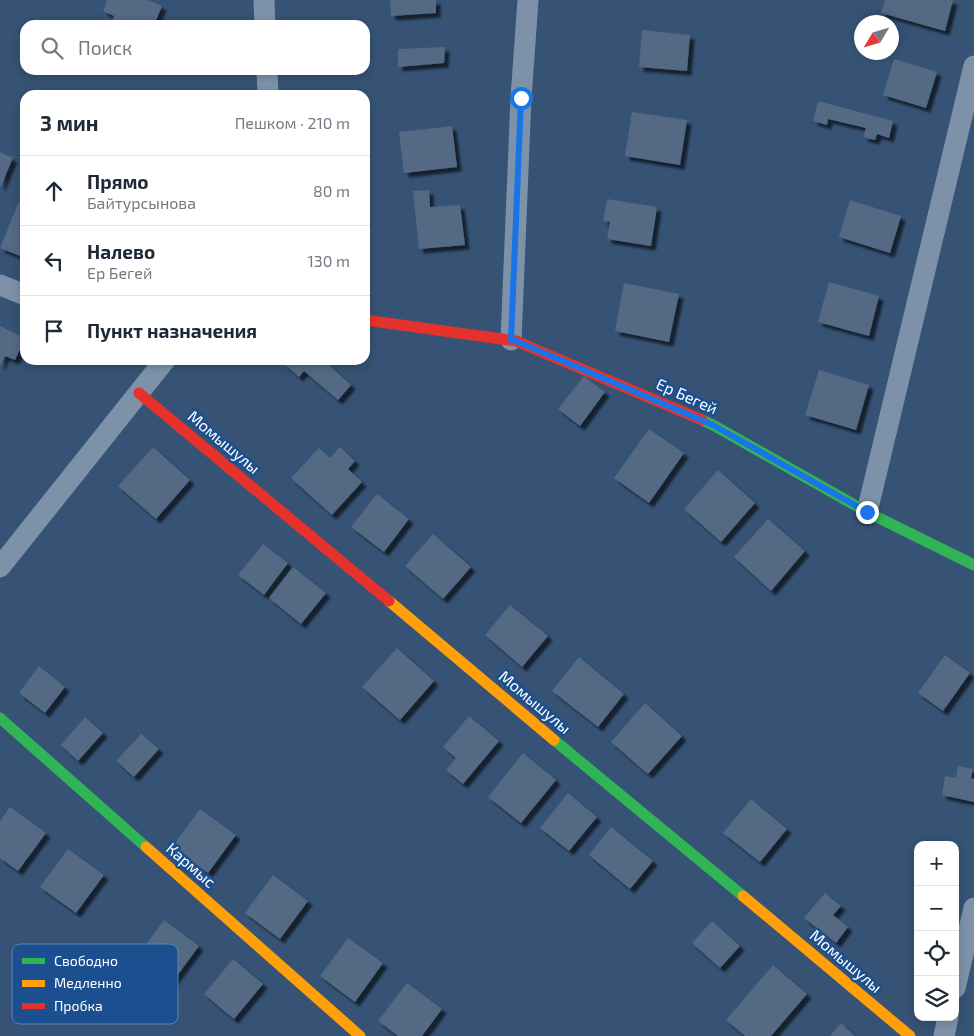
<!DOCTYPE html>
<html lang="ru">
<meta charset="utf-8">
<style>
:root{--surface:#fff;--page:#f2f2f3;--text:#1f2937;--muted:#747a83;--line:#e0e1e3}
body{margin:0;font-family:"Exo 2",sans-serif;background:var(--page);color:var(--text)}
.controls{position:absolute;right:15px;bottom:15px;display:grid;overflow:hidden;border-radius:10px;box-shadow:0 2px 8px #0003}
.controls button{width:45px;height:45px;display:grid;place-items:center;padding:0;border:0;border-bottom:1px solid var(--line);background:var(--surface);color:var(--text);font:25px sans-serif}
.compass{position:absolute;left:854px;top:15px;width:45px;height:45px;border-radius:50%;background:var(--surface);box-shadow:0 2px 8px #0003;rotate:232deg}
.stop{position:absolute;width:15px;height:15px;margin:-11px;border:4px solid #1a73e8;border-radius:50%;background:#fff}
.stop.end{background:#1a73e8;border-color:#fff;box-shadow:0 1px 5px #0008}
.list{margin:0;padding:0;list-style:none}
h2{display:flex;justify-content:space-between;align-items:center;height:65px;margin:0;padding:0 20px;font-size:21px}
h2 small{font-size:16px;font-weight:400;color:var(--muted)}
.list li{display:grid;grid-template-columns:32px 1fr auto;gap:15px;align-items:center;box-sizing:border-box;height:70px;padding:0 20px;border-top:1px solid var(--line)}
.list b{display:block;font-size:19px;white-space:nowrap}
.list p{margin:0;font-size:16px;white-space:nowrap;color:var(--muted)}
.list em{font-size:16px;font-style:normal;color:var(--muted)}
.icon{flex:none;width:28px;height:28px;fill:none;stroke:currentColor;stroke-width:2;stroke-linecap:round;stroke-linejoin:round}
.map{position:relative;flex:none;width:974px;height:1036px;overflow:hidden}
.search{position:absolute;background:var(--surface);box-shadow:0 2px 8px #0003;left:20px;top:20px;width:350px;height:55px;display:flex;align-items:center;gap:12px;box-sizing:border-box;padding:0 18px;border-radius:15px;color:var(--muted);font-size:19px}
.panel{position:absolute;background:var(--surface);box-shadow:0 2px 8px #0003;left:20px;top:90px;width:350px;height:275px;border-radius:15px}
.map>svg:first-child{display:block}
.building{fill:#526984;filter:url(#shadow)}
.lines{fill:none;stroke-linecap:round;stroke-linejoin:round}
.street{stroke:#7d92a8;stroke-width:21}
.fast{stroke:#30b455;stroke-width:11}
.slow{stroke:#ff9f0a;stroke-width:11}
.jam{stroke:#e5322d;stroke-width:11}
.route{stroke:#1a73e8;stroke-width:6}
.labels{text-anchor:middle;stroke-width:5;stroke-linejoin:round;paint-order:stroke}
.street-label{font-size:16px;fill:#fff;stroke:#1b4f8f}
.key{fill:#1b4f8f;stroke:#5f84b1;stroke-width:1}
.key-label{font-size:14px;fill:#fff}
</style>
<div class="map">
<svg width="974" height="1036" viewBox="0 0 974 1036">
<defs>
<filter id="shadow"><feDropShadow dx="4.5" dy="4.5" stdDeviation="1" flood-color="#0009"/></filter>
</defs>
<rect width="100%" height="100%" fill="#365274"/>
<path class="building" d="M107 0H148L162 6 154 25H111L114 16 103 11Z
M390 0H436V13L391 16Z
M885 0H953L945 31 881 13Z
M642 30 690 35 687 71 639 67Z
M445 47 444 63 398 67V49Z
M894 59 937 72 926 108 883 95Z
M818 101 893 121 889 138 877 134 875 140 863 137 866 128 828 119 827 125 813 121Z
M632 112 687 120 680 165 625 156Z
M452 126 457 167 404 173 399 132Z
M0 152 13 158 0 188Z
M429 190 430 207 460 205 465 245 419 249 413 191Z
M607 199 657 207 651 246 607 239 610 222 603 221Z
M850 200 901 216 890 253 839 237Z
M19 201 25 204V258L0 248Z
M829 282 879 296 869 336 818 322Z
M624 283 679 294 669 342 615 331Z
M0 326 25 338 15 360 5 356 0 367Z
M285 360H323L351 385 338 400 304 371 299 377 283 363Z
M819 370 869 385 856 430 805 415Z
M584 376 605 392 580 426 558 409Z
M649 429 684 453 649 503 614 478Z
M153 447 190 480 156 519 118 486Z
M340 447 355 461 348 469 362 482 332 515 291 478 319 448 330 458Z
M718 470 755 503 721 542 684 509Z
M377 494 409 519 384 552 351 527Z
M768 519 805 551 771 591 734 557Z
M433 534 471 567 443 599 405 566Z
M263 544 288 563 264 595 238 575Z
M293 567 326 593 301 624 269 598Z
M510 605 548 636 522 667 485 635Z
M397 648 434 681 400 720 362 687Z
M945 655 970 673 943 711 918 693Z
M579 657 624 694 598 727 552 691Z
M39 666 65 687 45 713 19 693Z
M645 703 682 736 648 774 611 742Z
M469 716 499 741 463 784 446 770 456 758 443 747Z
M85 717 103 733 78 761 61 745Z
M141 734 159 749 134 777 116 761Z
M523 753 556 780 521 823 488 797Z
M958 766 973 769 971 778 974 779V802L942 795 945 776 956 778Z
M568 793 597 817 569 851 540 828Z
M751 799 787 829 760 862 723 833Z
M10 807 46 833 18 871 0 858V821Z
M200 809 236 835 208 873 172 847Z
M611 827 653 861 630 889 589 855Z
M68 849 104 875 76 913 40 887Z
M273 875 308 901 280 939 245 913Z
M825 893 841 906 833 915 848 927 836 943 804 918Z
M164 920 199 946 171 984 136 958Z
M712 921 740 946 720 968 692 943Z
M348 938 383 963 355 1002 320 976Z
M233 959 263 984 234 1019 204 994Z
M773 965 807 994 771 1036H745L726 1020Z
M407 983 442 1009 422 1036H398L378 1021Z
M841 1023 855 1036H830Z"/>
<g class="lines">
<path class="street" d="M264 0 265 25
M267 70 268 95
M0 285 25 295
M511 340 521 98 528 0
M867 512 974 66
M0 567 165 360
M955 988 974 908
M944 1036 948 1017"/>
<path class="fast" d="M702 420 713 425 867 512 974 565
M0 718 146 847
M554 740 743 896"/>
<path class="slow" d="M389 601 554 740
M146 847 360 1036
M743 896 910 1036"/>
<path class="jam" d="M365 320 516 341 702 420
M139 393 389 601"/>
</g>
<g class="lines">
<path class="route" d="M521 98 511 340 516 341 713 425 867 512"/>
</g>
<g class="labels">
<g class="street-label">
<text transform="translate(687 396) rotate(24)" y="6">Ер Бегей</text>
<text transform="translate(224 442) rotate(40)" y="6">Момышулы</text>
<text transform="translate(535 702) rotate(40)" y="6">Момышулы</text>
<text transform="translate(191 865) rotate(41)" y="6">Кармыс</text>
<text transform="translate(846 961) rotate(40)" y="6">Момышулы</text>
</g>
</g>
<rect x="12" y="944" width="166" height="80" rx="8" class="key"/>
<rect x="22" y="958" width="23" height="6" fill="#30b455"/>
<rect x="22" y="980" width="23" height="7" fill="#ff9f0a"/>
<rect x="22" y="1003" width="23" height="6" fill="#e5322d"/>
<g class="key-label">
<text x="54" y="966">Свободно</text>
<text x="54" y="988">Медленно</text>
<text x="54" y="1011">Пробка</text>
</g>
</svg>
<div class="controls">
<button>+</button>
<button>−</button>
<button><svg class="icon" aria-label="locate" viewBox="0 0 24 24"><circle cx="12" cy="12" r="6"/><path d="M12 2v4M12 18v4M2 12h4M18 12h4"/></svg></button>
<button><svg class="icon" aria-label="layers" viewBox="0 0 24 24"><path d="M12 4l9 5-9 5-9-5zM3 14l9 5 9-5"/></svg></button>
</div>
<svg class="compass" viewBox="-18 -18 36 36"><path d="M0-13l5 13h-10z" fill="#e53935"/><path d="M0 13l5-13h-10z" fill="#747a83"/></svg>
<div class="stop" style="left:521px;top:98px"></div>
<div class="stop end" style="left:867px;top:512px"></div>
<div class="search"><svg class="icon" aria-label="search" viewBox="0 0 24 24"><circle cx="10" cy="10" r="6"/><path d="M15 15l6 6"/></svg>Поиск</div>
<section class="panel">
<h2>3 мин<small>Пешком · 210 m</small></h2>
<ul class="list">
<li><svg class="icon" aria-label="ahead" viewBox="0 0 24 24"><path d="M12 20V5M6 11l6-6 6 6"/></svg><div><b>Прямо</b><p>Байтурсынова</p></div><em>80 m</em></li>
<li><svg class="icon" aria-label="left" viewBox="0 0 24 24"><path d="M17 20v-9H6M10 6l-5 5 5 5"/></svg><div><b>Налево</b><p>Ер Бегей</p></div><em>130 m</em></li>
<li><svg class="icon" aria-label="arrive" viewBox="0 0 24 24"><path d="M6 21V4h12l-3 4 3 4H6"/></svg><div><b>Пункт назначения</b></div></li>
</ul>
</section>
</div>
